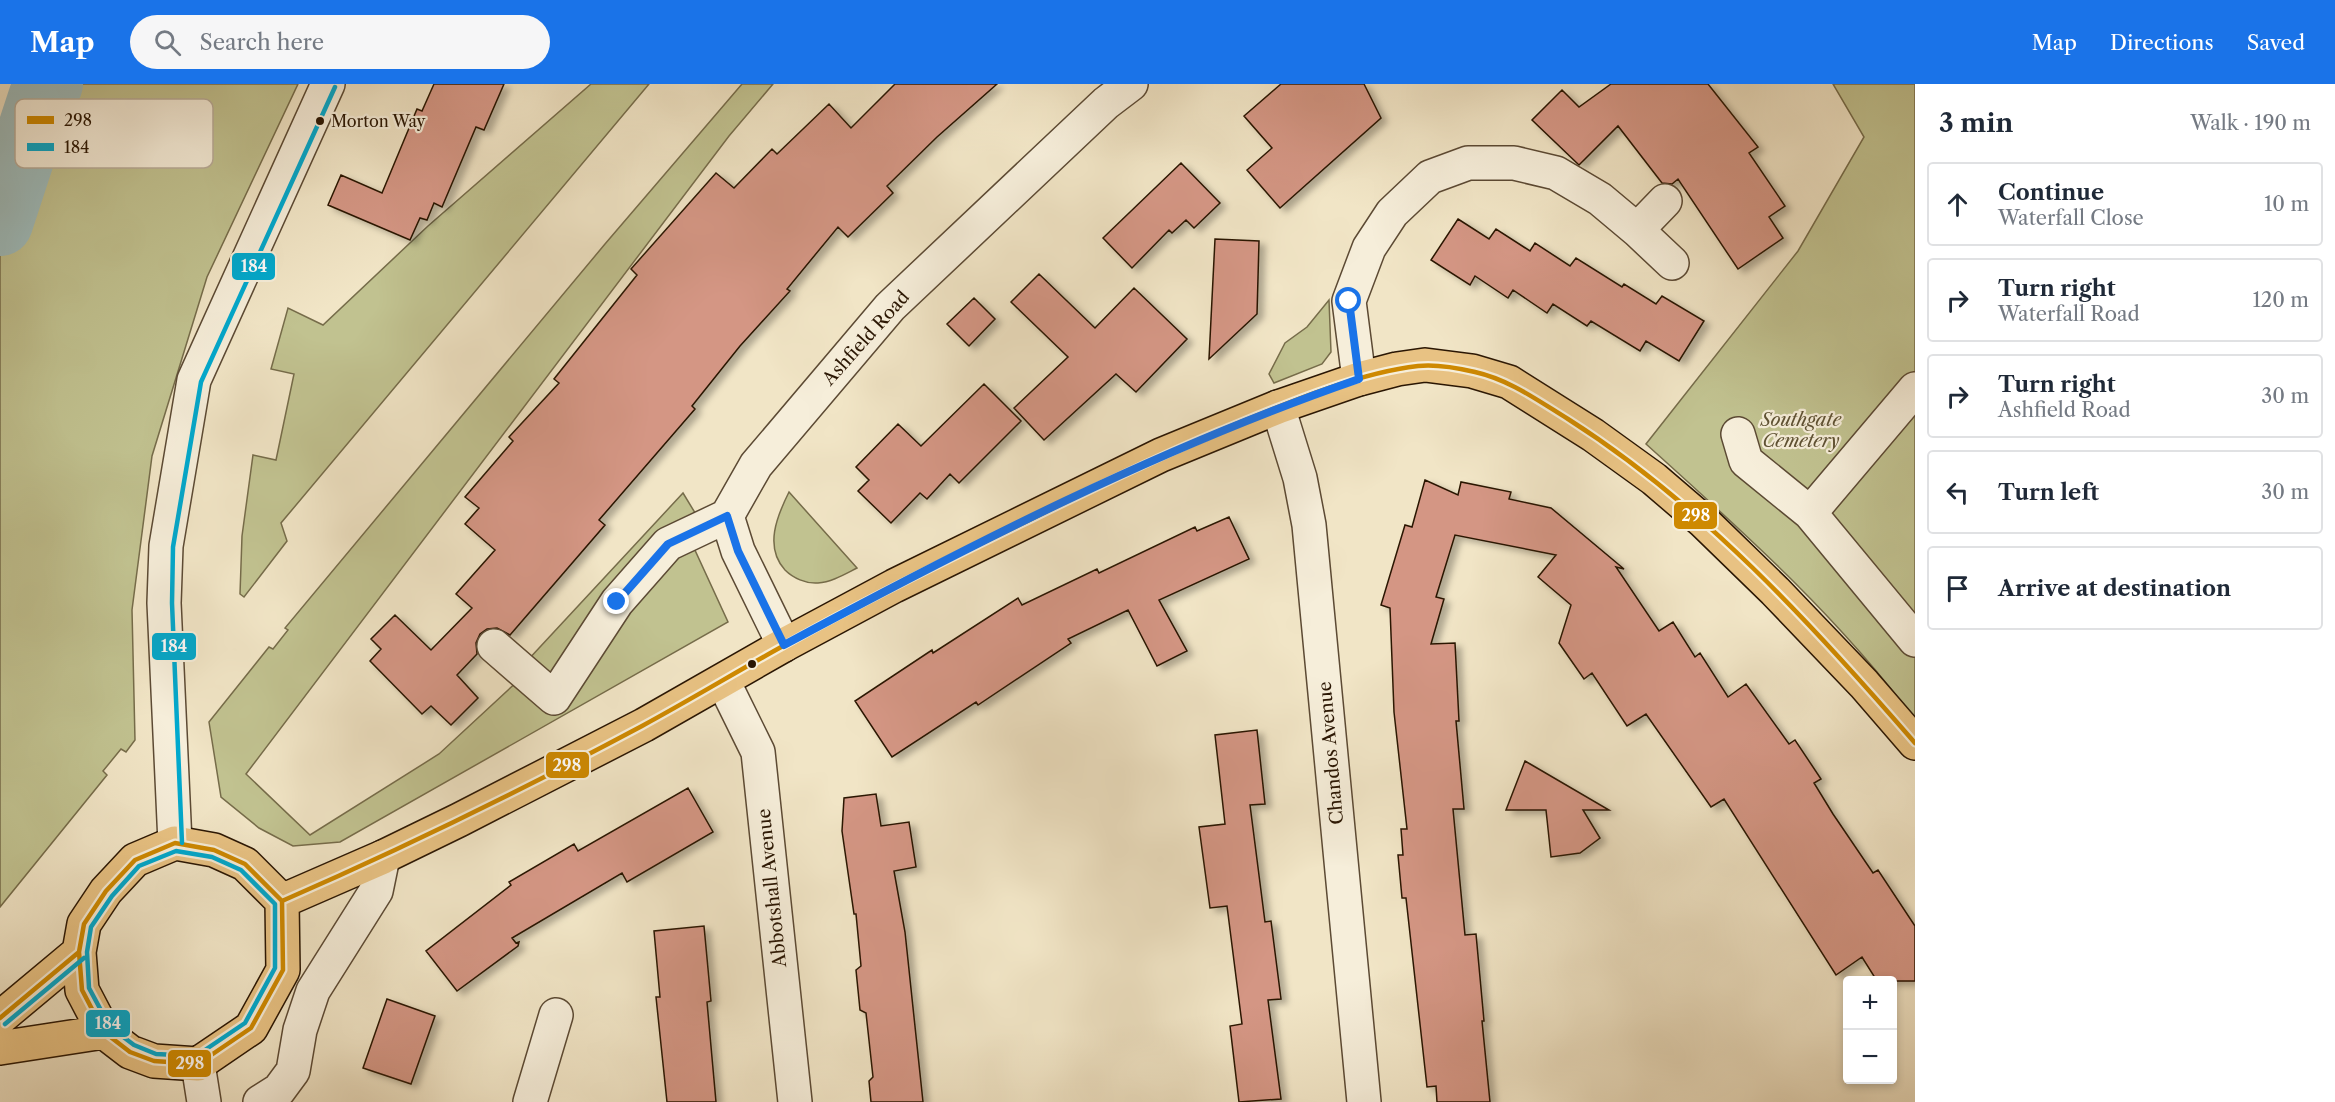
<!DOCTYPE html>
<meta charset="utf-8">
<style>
:root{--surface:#fff;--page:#f6f6f7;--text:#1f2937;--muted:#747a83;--line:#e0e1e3;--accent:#1a73e8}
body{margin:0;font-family:"Libre Caslon Text",serif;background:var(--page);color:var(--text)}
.controls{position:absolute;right:18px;bottom:18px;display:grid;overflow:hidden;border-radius:6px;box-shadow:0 3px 9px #0003}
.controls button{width:54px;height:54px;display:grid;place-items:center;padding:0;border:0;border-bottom:2px solid var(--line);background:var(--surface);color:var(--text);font:30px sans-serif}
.stop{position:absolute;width:18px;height:18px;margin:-14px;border:4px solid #1a73e8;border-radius:50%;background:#fff}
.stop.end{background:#1a73e8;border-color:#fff;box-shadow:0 2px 6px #0008}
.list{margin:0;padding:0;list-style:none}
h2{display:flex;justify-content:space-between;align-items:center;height:78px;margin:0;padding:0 24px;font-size:26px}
h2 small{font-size:20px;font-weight:400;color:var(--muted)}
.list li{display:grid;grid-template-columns:39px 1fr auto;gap:18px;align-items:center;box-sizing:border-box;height:84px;margin:0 12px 12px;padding:0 12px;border:2px solid var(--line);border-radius:6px}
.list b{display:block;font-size:22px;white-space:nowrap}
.list p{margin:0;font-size:20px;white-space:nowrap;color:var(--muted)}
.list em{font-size:20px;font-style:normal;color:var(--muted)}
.icon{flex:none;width:33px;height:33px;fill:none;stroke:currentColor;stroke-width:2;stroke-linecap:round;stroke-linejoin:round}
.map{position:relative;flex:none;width:1915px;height:1018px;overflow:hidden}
header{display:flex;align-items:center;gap:36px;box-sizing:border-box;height:84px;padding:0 30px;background:var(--accent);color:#fff}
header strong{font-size:28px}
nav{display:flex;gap:33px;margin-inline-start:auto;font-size:21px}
.search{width:420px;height:54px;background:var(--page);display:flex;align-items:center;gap:15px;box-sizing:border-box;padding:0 21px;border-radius:33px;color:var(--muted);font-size:22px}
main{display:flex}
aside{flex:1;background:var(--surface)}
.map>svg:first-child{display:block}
.green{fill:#c1c290;stroke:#766c4a;stroke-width:1.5}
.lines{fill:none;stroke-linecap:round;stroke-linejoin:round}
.river{stroke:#9ebdbe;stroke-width:66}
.building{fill:#d49684;stroke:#2a1603;stroke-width:1.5;filter:url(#shadow)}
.minor-casing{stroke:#5c4a34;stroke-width:36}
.major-casing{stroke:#2a1603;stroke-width:36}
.minor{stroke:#f6eeda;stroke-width:33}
.major{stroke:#e8c283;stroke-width:33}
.bus-1-casing{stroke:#f6eeda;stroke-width:9}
.bus-2-casing{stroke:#f6eeda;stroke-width:9}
.bus-1{stroke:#ce8901;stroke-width:4.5}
.bus-2{stroke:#00a9ce;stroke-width:4.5}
.route{stroke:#1a73e8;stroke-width:8}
.bus-dot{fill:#2a1603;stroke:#f6eeda;stroke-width:2}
.labels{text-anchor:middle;stroke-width:4.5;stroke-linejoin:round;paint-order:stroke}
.bus-label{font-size:16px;fill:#2a1603;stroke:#f6eeda;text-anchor:start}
.street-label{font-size:18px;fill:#2a1603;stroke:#f6eeda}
.park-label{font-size:18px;font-style:italic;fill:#5f5234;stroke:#f6eeda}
.key{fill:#f6eeda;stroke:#b9ad9a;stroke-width:1.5}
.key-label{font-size:16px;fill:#2a1603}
.line-badge{stroke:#f6eeda;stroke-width:2}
.badge-label{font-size:16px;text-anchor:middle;font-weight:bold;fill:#fff}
</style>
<header>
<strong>Map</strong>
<div class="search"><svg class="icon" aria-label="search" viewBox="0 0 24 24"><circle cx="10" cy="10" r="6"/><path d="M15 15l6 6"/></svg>Search here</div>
<nav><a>Map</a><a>Directions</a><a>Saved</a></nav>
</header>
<main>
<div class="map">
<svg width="1915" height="1018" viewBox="0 0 1915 1018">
<defs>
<filter id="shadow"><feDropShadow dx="6" dy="4" stdDeviation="3" flood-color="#0004"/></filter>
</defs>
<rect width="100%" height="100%" fill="#f1e5c6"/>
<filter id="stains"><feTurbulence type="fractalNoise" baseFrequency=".00333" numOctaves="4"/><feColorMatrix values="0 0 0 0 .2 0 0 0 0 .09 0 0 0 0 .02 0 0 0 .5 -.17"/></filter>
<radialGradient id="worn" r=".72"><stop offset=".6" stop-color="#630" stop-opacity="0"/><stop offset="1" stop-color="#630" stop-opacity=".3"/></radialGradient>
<path class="green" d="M39 0H298L207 193 152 372 132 526 135 656 126 668 121 665 103 687 107 691 0 823V115Z
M591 0H649L281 439 287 457 244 513 240 510 242 452 253 371 276 376 294 290 271 285 288 224 323 241 428 142Z
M742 0H773L729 52 246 690 310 751 439 670 521 594 555 624 675 467 693 462 728 538 340 758 293 762 259 744 221 713 209 638 269 563 273 565 288 546 285 544 605 160Z
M1833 0H1915V636C1838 532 1741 446 1646 360L1798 167 1864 53Z
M1329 216 1331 268 1322 280 1274 299 1269 290 1285 259 1307 243Z
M789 408 857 484C845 490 832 498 818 499 806 500 793 494 785 486 764 463 777 432 789 408Z
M683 409 700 437 555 605 527 577Z"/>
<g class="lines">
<path class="river" d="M0 139 41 14 50 0"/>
</g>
<path class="building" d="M434 0H504L484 46 476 43 442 123 434 119 427 136 420 134 410 156 328 121 341 91 382 109 417 25 422 27Z
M895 0H997L937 53 887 102 893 109 848 153 838 143 787 205 790 207 740 262 692 322 695 325 599 436 605 441 510 551 497 544 487 545 480 550 476 559 477 570 457 591 478 614 451 641 431 622 422 630 370 577 381 565 371 555 395 531 431 566 472 524 456 510 495 466 465 440 479 424 465 413 513 357 509 353 559 299 554 295 637 191 631 185 716 89 734 104 772 65 777 70 829 20 851 44Z
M1281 0H1364L1381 34 1280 124 1247 86 1272 64 1244 32Z
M1611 0H1708L1758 63 1749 69 1785 122 1769 133 1783 154 1738 185 1678 95 1672 100 1662 99 1618 42 1579 81 1532 36 1562 6 1579 23Z
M1181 79 1220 119 1194 144 1186 136 1172 149 1169 146 1132 184 1103 154Z
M1458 135 1489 155 1496 145 1530 167 1535 159 1570 182 1576 174 1622 203 1624 200 1656 220 1662 212 1704 237 1679 277 1646 257 1640 267 1591 237 1587 242 1553 220 1547 229 1513 206 1508 214 1475 192 1470 201 1431 176Z
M1215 155 1259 157 1257 230 1209 275Z
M1039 190 1095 244 1134 204 1187 255 1136 308 1116 290 1044 356 1014 324 1068 273 1011 218Z
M974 214 995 235 969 262 947 240Z
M984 300 1021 337 959 399 950 390 927 415 920 409 891 439 858 407 869 396 856 383 898 340 921 362Z
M1425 396 1458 411 1461 398 1511 408 1509 415 1551 424 1624 485 1616 483 1659 547 1673 538 1695 573 1700 569 1728 613 1746 600 1789 660 1795 656 1821 695 1814 699 1833 730 1873 789 1878 786 1915 842V897H1877L1862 873 1836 891 1724 715 1711 723 1646 630 1627 642 1592 589 1584 595 1559 559 1571 521 1538 493 1556 471 1455 451 1436 513 1444 515 1431 560 1455 559 1459 637H1456L1464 725H1453L1465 851 1476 850 1484 937H1482L1490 1018H1437L1436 1002 1427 1003 1406 814H1402L1398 771H1403L1401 745H1407L1394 628 1390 524 1381 521 1405 441 1412 443Z
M1229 433 1249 475 1159 516 1187 567 1157 582 1128 526 1068 555 1071 559 978 621 976 618 892 673 855 617 932 566 933 569 1018 514 1022 521 1097 485 1099 489 1195 443 1197 447Z
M1257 646 1265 720 1250 721 1265 838 1271 837 1281 915 1268 916 1281 1015 1239 1018 1230 942 1242 940 1227 822 1210 824 1199 743 1225 740 1215 651Z
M1525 677 1609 726H1583L1600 754 1580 769 1551 773 1546 726H1506Z
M688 704 713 748 627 798 622 789 512 854 516 859 519 858 518 862 457 907 426 867 511 801 509 798 574 760 578 767Z
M876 710 881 742 909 738 916 783 894 787 905 848 923 1018H871L869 997 873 993 866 929 860 926 856 886 861 882 856 830H854L842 747 844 714Z
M704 842 711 917 707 918 716 1018H667L656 913H660L654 847Z
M387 915 435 932 411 1000 363 984Z"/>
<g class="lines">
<defs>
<path id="minor" d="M1637 146 1672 179
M1359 295 1349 217 1369 164 1392 129 1430 93 1468 79H1514L1556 89 1600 115 1637 146 1665 117
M1278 323 1300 394 1309 441 1364 1018
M1738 350 1746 377 1810 429 1915 556
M1810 429 1915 305
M784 561 738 467 727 432 756 381 890 223 1106 19 1131 0
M494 562 554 614 617 518 668 460 727 432
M723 597 758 668 795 1018
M175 759 164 519 166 462 194 296 328 0
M198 980 204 1018
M260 1018 279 1006 293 987 300 946 313 907 376 807 383 773
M530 1018 556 931"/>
<path id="major" d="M175 759 214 766 245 780 282 817 283 886 251 944 198 980 154 977 130 968 104 948 82 906 79 868 84 840 106 807 135 776Z
M282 817 383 773 459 736 644 641 784 561 894 502 1161 371 1278 323 1359 295 1397 285 1425 281 1472 287 1509 298 1593 351 1654 395 1703 437 1775 507 1864 600 1915 659
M0 934 79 868
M0 964 104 948"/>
</defs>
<use href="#minor" class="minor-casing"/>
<use href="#major" class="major-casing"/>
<use href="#minor" class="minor"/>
<use href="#major" class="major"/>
<defs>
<path id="bus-1" d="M175 759 214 766 245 780 282 817 283 886 251 944 198 980 154 977 130 968 104 948 82 906 79 868 84 840 106 807 135 776Z
M282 817C404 764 524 705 642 642 690 616 736 588 783 562 861 518 941 479 1021 440 1086 408 1152 375 1219 347 1278 323 1355 289 1418 282 1436 280 1458 284 1475 288 1510 296 1537 316 1568 335 1702 420 1812 540 1915 659
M0 934 79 868"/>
<path id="bus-2" d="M182 759 172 519 173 463 201 298 335 3
M176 767 212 773 241 786 275 820V884L245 939 196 972 156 970 134 961 110 943 89 904 87 868 91 843 112 812 139 782Z
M5 940 84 874"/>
</defs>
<use href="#bus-1" class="bus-1-casing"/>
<use href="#bus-2" class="bus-2-casing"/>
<use href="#bus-1" class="bus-1"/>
<use href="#bus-2" class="bus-2"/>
</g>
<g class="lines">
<path class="route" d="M617 518 668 460 727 432 738 467 784 561C970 461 1159 364 1359 295L1349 217"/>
</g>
<g class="bus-dot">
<circle cx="320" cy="37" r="5"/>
<circle cx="752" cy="580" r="5"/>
</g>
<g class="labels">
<g class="bus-label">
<text x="331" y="43">Morton Way</text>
</g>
<g class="street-label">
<text transform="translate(866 254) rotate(-48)" y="6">Ashfield Road</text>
<text transform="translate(1331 669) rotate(-95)" y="6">Chandos Avenue</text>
<text transform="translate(772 804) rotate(-96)" y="6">Abbotshall Avenue</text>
</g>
<g class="park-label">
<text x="1801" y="342">Southgate<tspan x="1801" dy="21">Cemetery</tspan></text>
</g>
</g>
<rect x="15" y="15" width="198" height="69" rx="9" class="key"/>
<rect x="27" y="32" width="27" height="8" fill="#ce8901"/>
<rect x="27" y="59" width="27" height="8" fill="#00a9ce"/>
<g class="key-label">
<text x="64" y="42">298</text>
<text x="64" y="69">184</text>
</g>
<g class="line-badge">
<rect x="231" y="168" width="45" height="29" rx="6" fill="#00a9ce"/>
<rect x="1673" y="417" width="45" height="29" rx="6" fill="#ce8901"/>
<rect x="151" y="548" width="46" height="29" rx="6" fill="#00a9ce"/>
<rect x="545" y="667" width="45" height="28" rx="6" fill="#ce8901"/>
<rect x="85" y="925" width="46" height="29" rx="6" fill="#00a9ce"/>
<rect x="167" y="965" width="45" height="29" rx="6" fill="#ce8901"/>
</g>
<g class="badge-label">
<text x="254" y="188">184</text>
<text x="1696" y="437">298</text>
<text x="174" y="568">184</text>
<text x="567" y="687">298</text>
<text x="108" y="945">184</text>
<text x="190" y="985">298</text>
</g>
<rect width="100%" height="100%" filter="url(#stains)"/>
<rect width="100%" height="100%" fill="url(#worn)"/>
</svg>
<div class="controls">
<button>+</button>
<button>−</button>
</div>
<div class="stop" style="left:1349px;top:217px"></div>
<div class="stop end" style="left:617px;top:518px"></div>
</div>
<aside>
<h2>3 min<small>Walk · 190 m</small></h2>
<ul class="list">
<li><svg class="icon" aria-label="ahead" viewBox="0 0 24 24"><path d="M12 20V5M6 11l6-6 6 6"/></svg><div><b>Continue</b><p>Waterfall Close</p></div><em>10 m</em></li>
<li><svg class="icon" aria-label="right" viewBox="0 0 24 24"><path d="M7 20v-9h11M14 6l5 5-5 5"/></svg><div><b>Turn right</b><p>Waterfall Road</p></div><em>120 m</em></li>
<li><svg class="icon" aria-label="right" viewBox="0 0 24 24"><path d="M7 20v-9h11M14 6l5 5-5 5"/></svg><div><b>Turn right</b><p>Ashfield Road</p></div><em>30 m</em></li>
<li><svg class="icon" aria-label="left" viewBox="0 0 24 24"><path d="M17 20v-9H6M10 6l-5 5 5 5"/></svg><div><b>Turn left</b></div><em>30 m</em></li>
<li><svg class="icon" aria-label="arrive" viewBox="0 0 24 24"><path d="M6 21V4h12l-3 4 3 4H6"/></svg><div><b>Arrive at destination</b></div></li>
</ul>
</aside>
</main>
